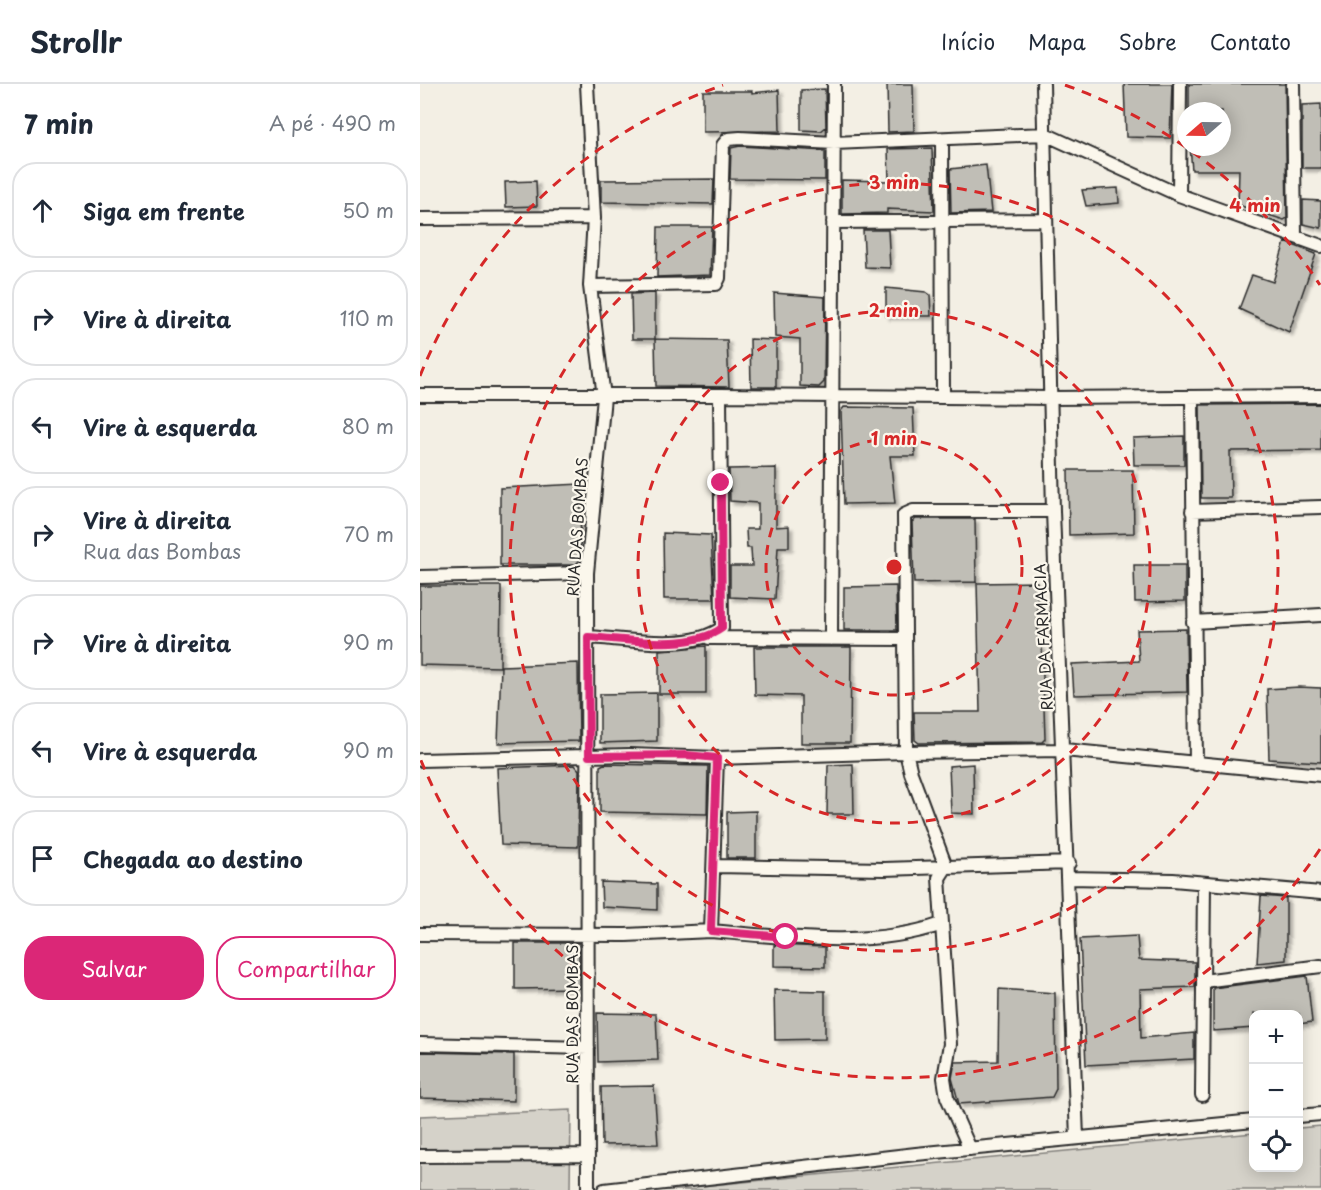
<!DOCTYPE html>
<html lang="pt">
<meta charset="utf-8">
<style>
:root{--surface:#fff;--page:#f2f2f3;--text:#1f2937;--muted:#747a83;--line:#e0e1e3;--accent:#db2777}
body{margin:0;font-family:"Playpen Sans",sans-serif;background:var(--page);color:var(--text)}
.controls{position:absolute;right:18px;bottom:18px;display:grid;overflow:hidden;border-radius:12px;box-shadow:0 3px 15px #0003}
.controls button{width:54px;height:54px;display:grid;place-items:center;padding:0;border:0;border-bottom:2px solid var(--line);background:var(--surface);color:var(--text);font:30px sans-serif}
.compass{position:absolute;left:757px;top:18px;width:54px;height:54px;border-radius:50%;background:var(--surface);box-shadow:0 3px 15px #0003;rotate:250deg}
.stop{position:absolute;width:18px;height:18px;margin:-14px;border:4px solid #db2777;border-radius:50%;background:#fff}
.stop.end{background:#db2777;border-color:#fff;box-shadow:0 2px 6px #0008}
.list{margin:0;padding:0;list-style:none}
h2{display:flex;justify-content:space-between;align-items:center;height:78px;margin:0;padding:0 24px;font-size:26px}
h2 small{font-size:20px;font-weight:400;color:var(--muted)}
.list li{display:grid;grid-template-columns:39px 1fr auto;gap:18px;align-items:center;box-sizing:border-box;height:96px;margin:0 12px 12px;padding:0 12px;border:2px solid var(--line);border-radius:24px}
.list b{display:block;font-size:22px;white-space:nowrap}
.list p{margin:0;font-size:20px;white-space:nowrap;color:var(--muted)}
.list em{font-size:20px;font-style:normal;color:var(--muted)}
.actions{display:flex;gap:12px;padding:18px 24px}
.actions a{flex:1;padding:14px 0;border:2px solid var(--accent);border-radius:24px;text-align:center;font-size:21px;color:var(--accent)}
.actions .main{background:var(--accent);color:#fff}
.icon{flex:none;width:33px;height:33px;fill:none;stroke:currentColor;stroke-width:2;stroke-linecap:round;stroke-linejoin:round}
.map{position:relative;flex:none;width:901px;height:1106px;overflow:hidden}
header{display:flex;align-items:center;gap:36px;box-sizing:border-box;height:84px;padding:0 30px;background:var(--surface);border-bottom:2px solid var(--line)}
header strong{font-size:28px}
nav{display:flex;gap:33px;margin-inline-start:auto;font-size:21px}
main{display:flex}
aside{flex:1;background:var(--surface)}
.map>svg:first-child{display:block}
.green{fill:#d5d2c9;stroke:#807e7a;stroke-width:1.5}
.building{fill:#c0beb6;stroke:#2b2b2b;stroke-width:1.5;filter:url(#shadow)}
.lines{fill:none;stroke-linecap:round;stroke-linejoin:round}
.minor-casing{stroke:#2b2b2b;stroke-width:16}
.minor{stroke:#fbf7ec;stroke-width:12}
.route{stroke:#db2777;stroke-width:8}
.ring{fill:none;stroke:#d62828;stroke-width:3;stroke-dasharray:10 8}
.labels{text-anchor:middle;stroke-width:4.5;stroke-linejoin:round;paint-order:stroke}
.street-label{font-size:15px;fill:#2b2b2b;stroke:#fbf7ec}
.centre{fill:#d62828;stroke:#fbf7ec;stroke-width:3}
.ring-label{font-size:18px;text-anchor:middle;font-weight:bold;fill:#d62828;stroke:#fbf7ec;stroke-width:4.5;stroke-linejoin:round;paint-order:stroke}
</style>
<header>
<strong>Strollr</strong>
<nav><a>Início</a><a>Mapa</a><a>Sobre</a><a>Contato</a></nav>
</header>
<main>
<aside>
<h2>7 min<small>A pé · 490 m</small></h2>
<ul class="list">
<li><svg class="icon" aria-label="ahead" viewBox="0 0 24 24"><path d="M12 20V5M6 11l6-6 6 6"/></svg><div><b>Siga em frente</b></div><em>50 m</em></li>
<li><svg class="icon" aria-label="right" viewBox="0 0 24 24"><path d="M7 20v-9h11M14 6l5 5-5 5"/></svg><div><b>Vire à direita</b></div><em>110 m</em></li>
<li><svg class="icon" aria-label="left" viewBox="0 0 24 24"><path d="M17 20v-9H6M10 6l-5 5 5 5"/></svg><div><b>Vire à esquerda</b></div><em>80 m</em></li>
<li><svg class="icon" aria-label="right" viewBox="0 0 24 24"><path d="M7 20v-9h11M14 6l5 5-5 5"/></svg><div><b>Vire à direita</b><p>Rua das Bombas</p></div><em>70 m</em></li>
<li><svg class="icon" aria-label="right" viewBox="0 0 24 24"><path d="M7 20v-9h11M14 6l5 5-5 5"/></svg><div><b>Vire à direita</b></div><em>90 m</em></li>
<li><svg class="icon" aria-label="left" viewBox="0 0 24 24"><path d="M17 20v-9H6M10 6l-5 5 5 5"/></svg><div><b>Vire à esquerda</b></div><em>90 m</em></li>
<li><svg class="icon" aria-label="arrive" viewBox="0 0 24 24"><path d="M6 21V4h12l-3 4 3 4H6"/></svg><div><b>Chegada ao destino</b></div></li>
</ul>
<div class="actions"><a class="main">Salvar</a><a>Compartilhar</a></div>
</aside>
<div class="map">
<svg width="901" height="1106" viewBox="0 0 901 1106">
<defs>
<filter id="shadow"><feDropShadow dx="3.5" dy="3.5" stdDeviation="1.5" flood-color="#0004"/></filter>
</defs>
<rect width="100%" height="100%" fill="#f3efe4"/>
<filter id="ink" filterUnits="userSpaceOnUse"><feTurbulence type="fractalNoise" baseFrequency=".0167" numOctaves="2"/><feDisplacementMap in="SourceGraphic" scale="12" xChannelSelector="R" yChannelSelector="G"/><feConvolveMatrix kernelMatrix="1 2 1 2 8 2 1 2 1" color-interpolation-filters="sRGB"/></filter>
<g filter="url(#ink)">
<path class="green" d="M151 1026 150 1106H0V1032Z
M901 1042V1106H240L833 1049 834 1084H878L879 1044Z"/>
<path class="building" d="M467 0H493L494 47 468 48Z
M704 0H752L750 54 706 53Z
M769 0H865L867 134 864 136 818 121 819 86H772L770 63H802V27H769Z
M405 5 406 43 401 47 381 46V6Z
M359 6 360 47 283 48V7H332V9Z
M901 20V84H882V21Z
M320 62 405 67V96L310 95 311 64Z
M512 64 514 127 467 125V129L422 130V96L469 97 468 65Z
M566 81 571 128 531 129 530 85Z
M294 95 293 120 181 118V96Z
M116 97 117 122 86 123 85 98Z
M698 104 699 119 666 122 662 106Z
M883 116 901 117V144L883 140Z
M238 143H292L290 191 237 193Z
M443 146H468L470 184 445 183Z
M865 158 896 170 869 248 819 225 832 191 853 198Z
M466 204 506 208 510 211 511 232H466Z
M235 209V255H212L211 210Z
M354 209 405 213 404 298 399 303 380 302V255L355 253Z
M235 255 307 256 309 303 236 302Z
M330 255 356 256V303H331Z
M901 320V366L810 367 811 414H781L780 321Z
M424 323 493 324 495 372H470L475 419 424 420 421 327Z
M764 352V381H714L713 354Z
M356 384V443L369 442V463H358L355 515 310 513V482H332L331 464H327L326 445H338V419L310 417 309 385Z
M648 386H713L714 449 649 451Z
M161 400 160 476 155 481H80V404Z
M496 435H555L556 498 494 499 492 438Z
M243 449 291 451 294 515H244Z
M714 481H765V517L715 518Z
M617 498 618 562H622L625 655 622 658 499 659 495 656 494 628H560L557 499Z
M0 502H81L80 583 0 581Z
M476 502 477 546H424V503Z
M766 545 767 608 654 611 652 580 719 577 717 546Z
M286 562V610H239V566Z
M334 563H431L430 659H381V612L335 611Z
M158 579 159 657 78 659 81 582Z
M879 603 901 604V678L849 675 847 605Z
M237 609V657L180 659V610Z
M184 680 288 682 287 730 180 728V682Z
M433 680 434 730H407L408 681Z
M553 680 554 730 531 729 529 682Z
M155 681 159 686 158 763 81 761 77 684Z
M336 727V774H307V728Z
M181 798 237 800V826L182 823Z
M841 812 866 814V876L837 879Z
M717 852 719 876 775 878V903L720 905 721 954 774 949V975L666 981 660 855Z
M95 859H159V904L95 905Z
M354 861 405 863V883L354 882Z
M887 892 892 938 879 940V930H834V944L793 947V904Z
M579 905 635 909 636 1005 632 1013 539 1020 532 994 535 978 578 977Z
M354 906 405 907V955L355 956Z
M177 929 236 930 238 976 178 978Z
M0 968 94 970V1017L0 1014Z
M234 1002 238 1060 182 1061 181 1003Z"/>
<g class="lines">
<defs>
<path id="minor" d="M167 0 174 134 170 202 184 313 167 489 168 1106
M623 0 633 427 657 1054
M873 0 875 152
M522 56 523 313
M759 111 760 0
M0 135 174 134
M413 138 625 136
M170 202 296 200 299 194 303 61 308 55 320 54 414 59 625 50 759 111 901 162
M0 311H300L302 544C269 568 207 555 168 553
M300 311 631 314 901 312
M772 313 776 680
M633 427H493L484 431 486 668 644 666 901 691
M772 427 901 423
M0 493 167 489
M773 538 901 531
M289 554 484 555
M411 555 414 0
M297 674 486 668 491 689 526 783 519 794 530 960 524 994 527 1013 550 1065
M0 676 210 671 297 674 291 847 206 851 0 850
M295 782 464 785 649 779
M649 794 753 796 901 809
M291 847C365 853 450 865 522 840
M783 897 901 882
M0 960 168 964
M782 1011 784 799
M878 1032 901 1030
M0 1072 168 1071
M184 1106 496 1070 834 1037"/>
</defs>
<use href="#minor" class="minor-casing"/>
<use href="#minor" class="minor"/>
</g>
</g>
<g class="lines" filter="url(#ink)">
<path class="route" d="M301 399 302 544C269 568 207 555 168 553L169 672 267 671 297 674 291 847 366 853"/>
</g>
<g class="ring">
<circle cx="474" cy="483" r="128"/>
<circle cx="474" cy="483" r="256"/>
<circle cx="474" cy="483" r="384"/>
<path d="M900 765A511 511 0 0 1 0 674M0 292A511 511 0 0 1 303 1M645 1A511 511 0 0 1 900 201"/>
</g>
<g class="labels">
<g class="street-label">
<text transform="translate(158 443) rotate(-86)" y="5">RUA DAS BOMBAS</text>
<text transform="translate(624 553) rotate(-93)" y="5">RUA DA FARMACIA</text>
<text transform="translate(153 930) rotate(-90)" y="5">RUA DAS BOMBAS</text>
</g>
</g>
<circle cx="474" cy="483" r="9" class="centre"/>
<g class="ring-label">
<text x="474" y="105">3 min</text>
<text x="835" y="128">4 min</text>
<text x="474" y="233">2 min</text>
<text x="474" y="361">1 min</text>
</g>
</svg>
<div class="controls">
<button>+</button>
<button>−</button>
<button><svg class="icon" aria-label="locate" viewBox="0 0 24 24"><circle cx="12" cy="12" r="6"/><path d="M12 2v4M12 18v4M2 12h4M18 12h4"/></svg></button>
</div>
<svg class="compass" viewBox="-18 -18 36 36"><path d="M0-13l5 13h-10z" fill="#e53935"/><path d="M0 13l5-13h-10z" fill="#747a83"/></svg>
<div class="stop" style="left:366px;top:853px"></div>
<div class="stop end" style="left:301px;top:399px"></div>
</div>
</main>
